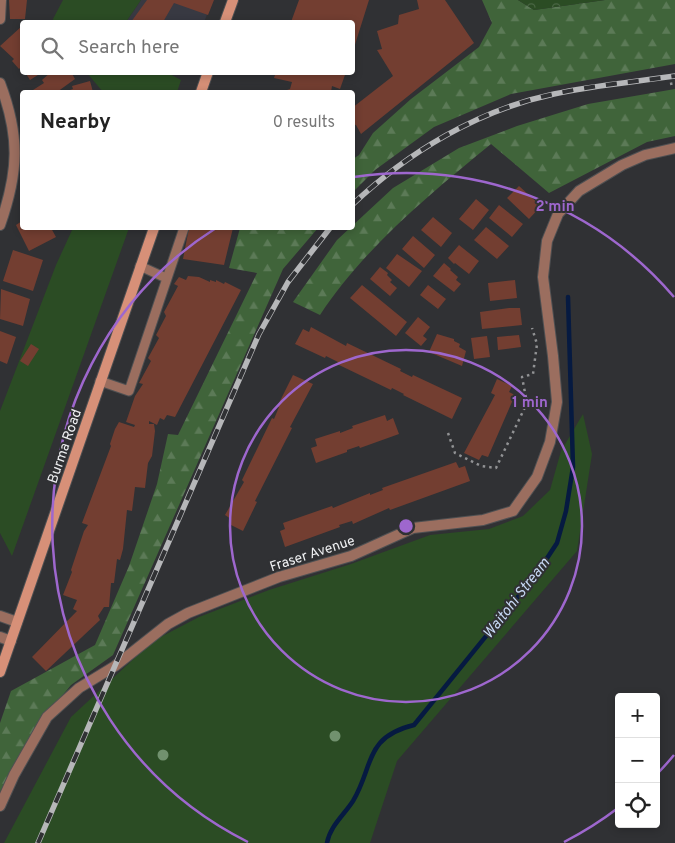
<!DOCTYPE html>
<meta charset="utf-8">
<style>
:root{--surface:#fff;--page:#f2f2f2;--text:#222;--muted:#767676;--line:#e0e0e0}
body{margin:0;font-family:Overpass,sans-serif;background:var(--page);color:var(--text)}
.controls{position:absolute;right:15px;bottom:15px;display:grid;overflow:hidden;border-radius:5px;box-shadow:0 2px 8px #0003}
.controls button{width:45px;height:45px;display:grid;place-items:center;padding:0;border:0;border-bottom:1px solid var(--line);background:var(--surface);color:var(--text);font:25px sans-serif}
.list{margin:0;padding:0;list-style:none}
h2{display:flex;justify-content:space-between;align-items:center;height:65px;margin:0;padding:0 20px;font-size:21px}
h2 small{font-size:16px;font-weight:400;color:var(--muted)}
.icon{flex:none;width:28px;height:28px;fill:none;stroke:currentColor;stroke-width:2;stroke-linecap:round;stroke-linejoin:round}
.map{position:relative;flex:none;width:675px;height:843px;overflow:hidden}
.search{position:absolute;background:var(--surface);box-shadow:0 2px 8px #0003;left:20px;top:20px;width:335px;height:55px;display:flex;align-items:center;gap:12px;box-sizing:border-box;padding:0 18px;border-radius:5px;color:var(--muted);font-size:19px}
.panel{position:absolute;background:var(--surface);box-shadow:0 2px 8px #0003;left:20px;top:90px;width:335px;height:140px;border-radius:5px}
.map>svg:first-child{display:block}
.built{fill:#383942}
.grass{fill:#2b4c24}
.forest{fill:url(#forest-firs)}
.park{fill:url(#park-crowns)}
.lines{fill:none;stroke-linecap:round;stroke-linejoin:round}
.stream{stroke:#061a41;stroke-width:4.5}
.building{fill:#733e31}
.service-casing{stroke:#4f5052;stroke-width:11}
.minor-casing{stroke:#4f5052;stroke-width:12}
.secondary-casing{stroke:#4f5052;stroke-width:12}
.path{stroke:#919294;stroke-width:2.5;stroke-dasharray:2.5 4;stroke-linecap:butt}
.service{stroke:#9b6e5f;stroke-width:9}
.minor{stroke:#9b6e5f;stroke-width:10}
.secondary{stroke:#d79078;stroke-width:10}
.rail-casing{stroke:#b6b7b9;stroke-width:5.5}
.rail{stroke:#303134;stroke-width:4;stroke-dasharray:11;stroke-linecap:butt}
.tree{fill:#71916e}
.ring{fill:none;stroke:#9e67ce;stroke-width:2.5}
.labels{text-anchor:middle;stroke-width:4;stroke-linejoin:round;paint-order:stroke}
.street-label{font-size:14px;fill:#eff0f2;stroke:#303134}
.water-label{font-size:15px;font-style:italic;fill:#c6d7f3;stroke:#303134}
.centre{fill:#9e67ce;stroke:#303134;stroke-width:2.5}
.ring-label{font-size:15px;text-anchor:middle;font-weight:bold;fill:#9e67ce;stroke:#303134;stroke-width:4;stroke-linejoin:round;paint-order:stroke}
</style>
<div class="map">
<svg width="675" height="843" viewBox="0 0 675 843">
<defs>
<pattern id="forest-firs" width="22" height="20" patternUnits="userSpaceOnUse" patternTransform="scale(1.25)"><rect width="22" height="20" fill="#40643a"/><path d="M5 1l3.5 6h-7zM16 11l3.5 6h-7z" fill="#5c7a57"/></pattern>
<pattern id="park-crowns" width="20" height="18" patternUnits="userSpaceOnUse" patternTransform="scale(1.25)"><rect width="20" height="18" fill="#2b4c24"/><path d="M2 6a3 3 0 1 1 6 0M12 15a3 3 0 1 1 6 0" fill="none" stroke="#4a6644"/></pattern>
</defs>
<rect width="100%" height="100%" fill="#303134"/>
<path class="built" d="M141 0H213L204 22H126Z"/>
<path class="grass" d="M63 0H141L126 22H54L53 19Z
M87 73H168L181 80 177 92H103Z
M73 228H129L12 556 0 533V411L56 265Z
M583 414 592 454 577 551 397 761 370 843H4L71 717 153 641 199 617 269 590 351 564 430 535 489 529 523 516 550 490 561 451Z"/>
<path class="forest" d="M482 0H518L534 10 605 0H675V64L511 94 434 127 375 170 353 192V159L359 155 373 133 411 99 479 47 492 23Z
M675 89V136L647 142 549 193 491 144C431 193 363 249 320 315L293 302 337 240 393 188 459 148 517 126 588 104Z
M240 228H318L283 269 113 655 71 685 32 733 0 792V723L11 691 95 645 129 566 157 484 168 434 178 435 257 273 229 268Z"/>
<path class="park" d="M518 0H605L534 10Z"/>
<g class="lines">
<path class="stream" d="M327 843C330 826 344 815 353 801 374 766 364 737 414 725L538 572 557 543 566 511 573 467 568 297"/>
</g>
<path class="building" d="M9 0H27L25 19H10Z
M147 0H214L208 15 174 3 163 22H131Z
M299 0H369L353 51 352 22H291Z
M417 0H445L474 43 361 134 356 125 352 124V108L393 76 377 50 382 49 377 31 398 24 399 15 419 9Z
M22 26V66L19 69 12 61 14 59 0 46Z
M25 72H47L42 75 41 73 30 80Z
M51 72H71L75 79 57 92H34L33 90 44 83 42 80Z
M276 72H346L340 89 332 86 331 92H281L290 89 292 82 274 78Z
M90 81 93 92H64L73 89 72 86Z
M519 186 541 206 529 219 507 198Z
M476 199 489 210 473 230 459 219Z
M499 205 523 224 512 237 489 218Z
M433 217 452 233 441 247 421 230Z
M22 221V228H51L56 237 29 251 16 225Z
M486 227 509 246 497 259 474 240Z
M189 228H233L224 265 183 259Z
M413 236 435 255 424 268 402 249Z
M459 245 479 261 469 274 455 263 454 264 448 258Z
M13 250 43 260 33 291 3 281Z
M397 254 422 271 409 287 386 268Z
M444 263 451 269 450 270 458 277 456 280 461 284 454 292 433 276Z
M380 267 388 273 387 275 392 280 390 282 397 288 390 296 370 279Z
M188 276 199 277 210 282V280L216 282V280L224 284 225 282 241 290 175 417 167 415 164 420 160 418 157 425 149 421V424H154L155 431 152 456 148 463 145 488 135 487 132 511 127 510 123 549 120 560 117 559 114 583H111L109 607H104L98 616 100 620 46 671 32 657 77 611 73 609 77 600 63 595 72 572 71 570 84 531 88 525 82 523 111 446 110 444 115 429 119 422 134 427 135 425 126 422 135 396 143 384 139 383 151 361 148 358 159 338 156 335 166 316 164 312 178 286 174 284 179 277 186 280Z
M515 280 517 298 490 301 488 283Z
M362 285 407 322 396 336 350 298Z
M428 285 446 299 438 309 420 295Z
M1 289 30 299 23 326 0 319Z
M509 308H520L522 325 482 329 480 312Z
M418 317 430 327 423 336 427 339 421 346 405 333Z
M311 327 346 346 347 343 401 369 400 371 412 377 413 375 462 398 452 419 403 395 404 394 392 388 391 390 337 364 338 362 326 356 325 358 295 344 303 329 309 332Z
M0 331 16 337 7 364 0 361Z
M437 334 454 339V341L460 344 459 347 466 351 462 366 429 352Z
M519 335 521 347 498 350 497 337Z
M487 336 490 357 474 359 471 338Z
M31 344 39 349 28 366 20 361Z
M293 375 313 384 290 427 292 428 255 501 257 502 243 531 229 524 231 519 225 515 244 482 242 480 272 418 274 419 279 407H277Z
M497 379 512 386 509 392 515 395 488 457 482 455 479 460 464 453 495 395 491 393Z
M385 415 387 421 393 418 399 434 360 448 359 446 347 450V452L316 463 311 448 317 446 315 439 340 431V433L353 428 352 426Z
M456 462 459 468 465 466 470 481 390 510 389 508 353 524 352 521 339 525 340 527 285 547 280 531 285 529 283 523 332 506 333 508 370 493V495L383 490 382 488Z"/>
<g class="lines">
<defs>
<path id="service" d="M140 266 166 278
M100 381 129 391 184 228"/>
<path id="minor" d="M0 19 1 0
M0 83C20 136 19 171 0 225
M0 616 17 622
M0 637 11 641
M0 806 14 775 47 717 79 688 115 666 168 624 188 613 279 577 351 556 413 528 483 520 513 511 537 477 550 442 557 402 553 356 543 277 547 241 558 214 579 191 622 165 645 155 675 148"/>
<path id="secondary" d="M225 22 233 0
M201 92 208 72
M0 672 154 228"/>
</defs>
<use href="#service" class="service-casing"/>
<use href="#minor" class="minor-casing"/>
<use href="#secondary" class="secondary-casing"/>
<path class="path" d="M670 84 675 83
M448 433 455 453 481 466 496 468 527 403 522 377 533 374 537 344 532 328"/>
<use href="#service" class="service"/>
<use href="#minor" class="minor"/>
<use href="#secondary" class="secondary"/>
<defs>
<path id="rail" d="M352 205C408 152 478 110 554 94 594 85 635 82 675 76
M38 843 259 334 288 282 330 228"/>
</defs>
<use href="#rail" class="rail-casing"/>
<use href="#rail" class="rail"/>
</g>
<g class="tree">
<circle cx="335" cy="736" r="5.5"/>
<circle cx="163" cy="755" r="5.5"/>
</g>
<g class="ring">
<circle cx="406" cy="526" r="176"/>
<path d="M674 755A353 353 0 0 1 658 773M618 808A353 353 0 0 1 564 842M248 842A353 353 0 0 1 216 228M354 177A353 353 0 0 1 674 297"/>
</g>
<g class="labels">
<g class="street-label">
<text transform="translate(64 446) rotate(-71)" y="5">Burma Road</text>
<text transform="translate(312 553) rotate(-18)" y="5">Fraser Avenue</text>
</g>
<g class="water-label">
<text transform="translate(516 598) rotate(-52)" y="5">Waitohi Stream</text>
</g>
</g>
<circle cx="406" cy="526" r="8" class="centre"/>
<g class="ring-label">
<text x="555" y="211">2 min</text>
<text x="530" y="407">1 min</text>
</g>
</svg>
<div class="controls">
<button>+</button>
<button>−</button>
<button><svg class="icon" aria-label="locate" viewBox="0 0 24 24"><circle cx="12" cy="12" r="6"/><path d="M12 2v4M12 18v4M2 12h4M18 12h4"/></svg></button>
</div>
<div class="search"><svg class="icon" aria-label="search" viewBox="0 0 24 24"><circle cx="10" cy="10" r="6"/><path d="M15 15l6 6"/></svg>Search here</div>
<section class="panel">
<h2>Nearby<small>0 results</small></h2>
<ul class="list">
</ul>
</section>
</div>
